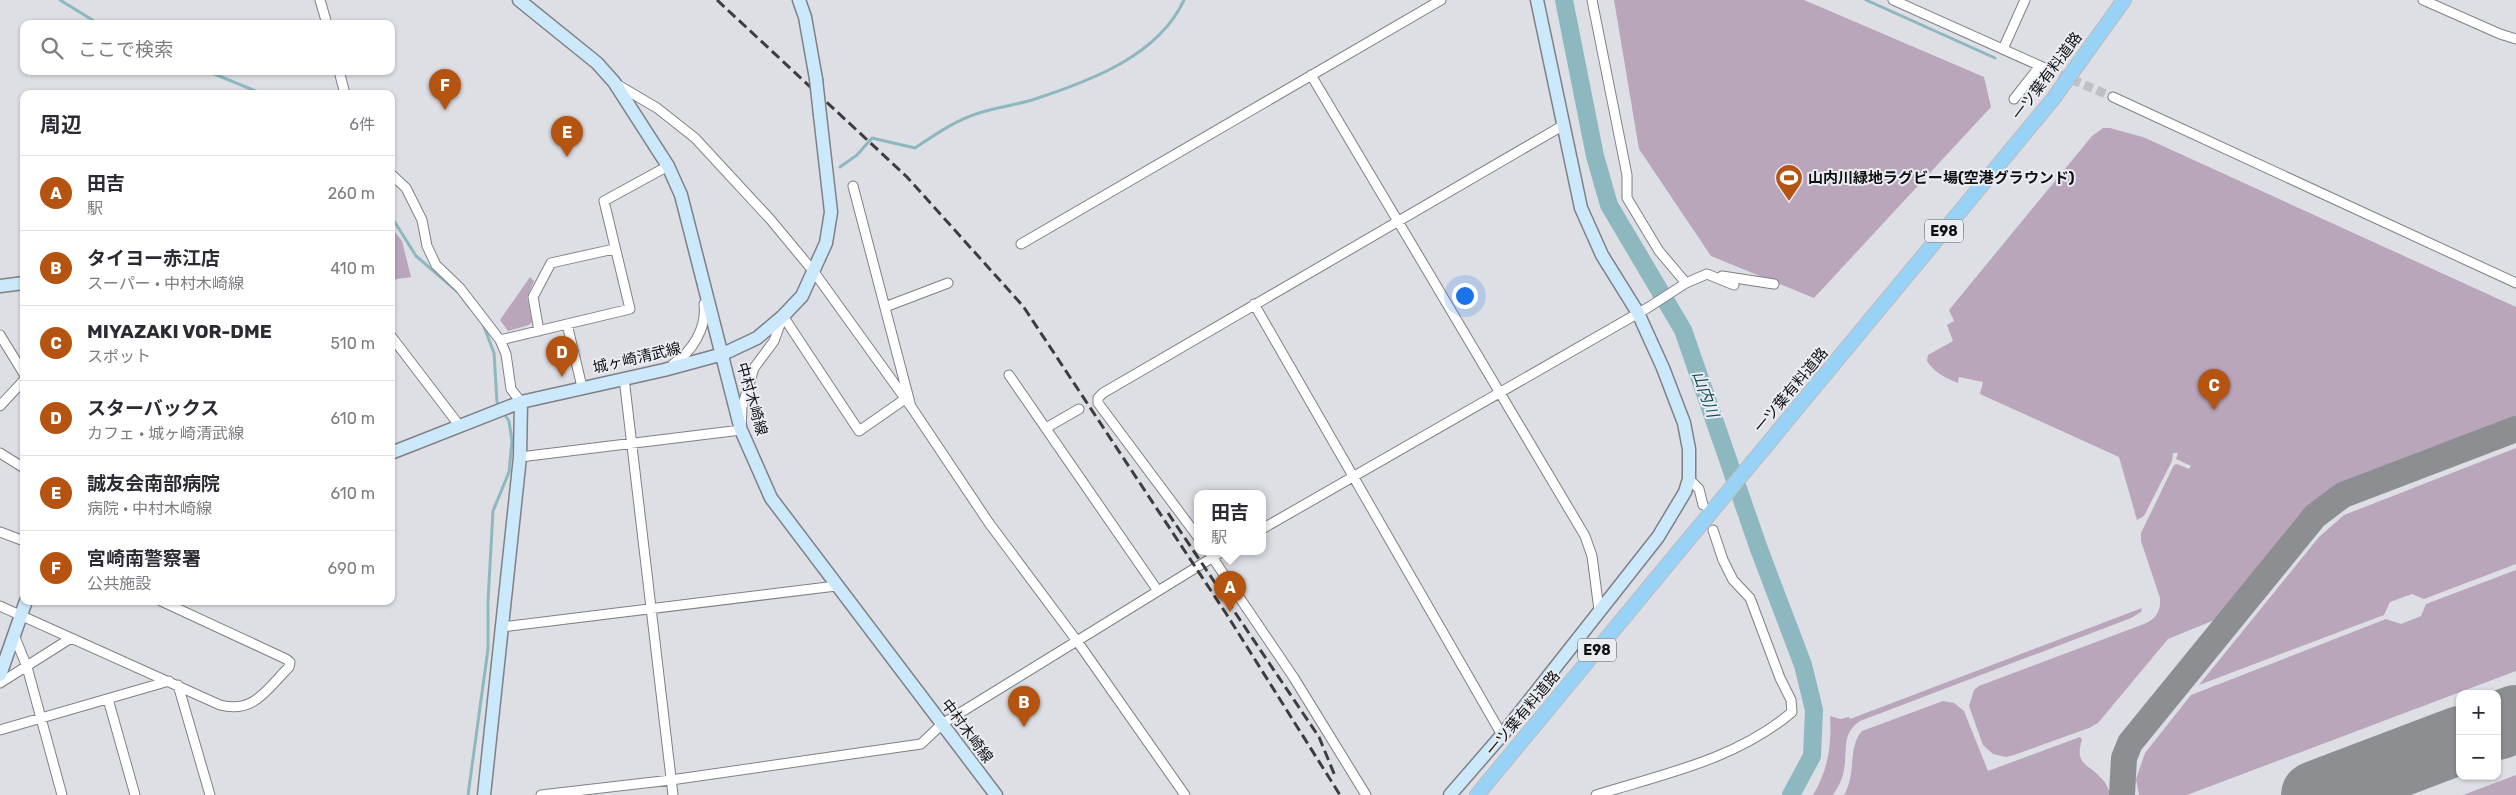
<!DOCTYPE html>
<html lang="ja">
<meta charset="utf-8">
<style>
:root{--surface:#fff;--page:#f2f2f3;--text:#2b2b33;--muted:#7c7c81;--line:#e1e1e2;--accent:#b55411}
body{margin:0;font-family:Rubik,"Noto Sans JP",sans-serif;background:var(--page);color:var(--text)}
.controls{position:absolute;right:15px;bottom:15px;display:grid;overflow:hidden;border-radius:10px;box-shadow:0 1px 4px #0004}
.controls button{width:45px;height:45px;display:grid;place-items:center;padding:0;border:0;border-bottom:1px solid var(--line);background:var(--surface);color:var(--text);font:25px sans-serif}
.you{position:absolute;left:1464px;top:295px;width:18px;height:18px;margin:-12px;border:4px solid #fff;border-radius:50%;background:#1a73e8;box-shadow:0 0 0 8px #1a73e833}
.badge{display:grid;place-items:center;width:32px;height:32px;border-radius:50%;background:var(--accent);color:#fff;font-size:16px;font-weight:700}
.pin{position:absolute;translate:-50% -41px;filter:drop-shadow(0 1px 2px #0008)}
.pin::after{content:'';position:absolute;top:26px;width:18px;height:15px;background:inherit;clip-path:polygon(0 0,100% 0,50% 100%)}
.popup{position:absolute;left:1194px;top:490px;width:72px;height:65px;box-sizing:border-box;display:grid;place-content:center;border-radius:10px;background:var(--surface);filter:drop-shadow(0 1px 4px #0005);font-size:16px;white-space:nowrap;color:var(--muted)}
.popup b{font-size:19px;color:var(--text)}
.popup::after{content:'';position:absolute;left:50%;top:100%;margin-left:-10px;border:10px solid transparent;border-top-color:var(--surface)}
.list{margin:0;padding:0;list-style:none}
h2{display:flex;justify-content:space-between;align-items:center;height:65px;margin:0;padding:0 20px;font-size:21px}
h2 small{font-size:16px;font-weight:400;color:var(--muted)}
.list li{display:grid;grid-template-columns:32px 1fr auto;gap:15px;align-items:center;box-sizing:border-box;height:75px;padding:0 20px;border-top:1px solid var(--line)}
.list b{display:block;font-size:19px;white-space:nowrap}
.list p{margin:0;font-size:16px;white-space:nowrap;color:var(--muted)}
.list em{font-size:16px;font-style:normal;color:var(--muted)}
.icon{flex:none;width:28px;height:28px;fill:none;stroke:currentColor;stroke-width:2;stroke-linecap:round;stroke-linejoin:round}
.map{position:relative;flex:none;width:2516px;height:795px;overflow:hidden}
.search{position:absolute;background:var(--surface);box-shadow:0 1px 4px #0004;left:20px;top:20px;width:375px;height:55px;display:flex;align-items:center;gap:12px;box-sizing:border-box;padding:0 18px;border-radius:10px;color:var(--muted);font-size:19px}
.panel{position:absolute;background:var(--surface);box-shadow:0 1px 4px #0004;left:20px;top:90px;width:375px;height:515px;border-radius:10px}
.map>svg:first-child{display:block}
.green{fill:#b9a6bb}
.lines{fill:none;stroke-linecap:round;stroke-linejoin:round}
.stream{stroke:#8eb8c0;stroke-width:3}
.river{stroke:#8eb8c0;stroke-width:18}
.taxiway{stroke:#8d8e92;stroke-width:26}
.runway{stroke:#8d8e92;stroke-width:68}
.street-tunnel{stroke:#bec0c5;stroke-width:9;stroke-dasharray:9 4.5;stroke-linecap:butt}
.street-casing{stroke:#7e8085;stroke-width:11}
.secondary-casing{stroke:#7e8085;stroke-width:15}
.primary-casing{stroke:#bcbcbc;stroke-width:16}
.street{stroke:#fff;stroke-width:9}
.secondary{stroke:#cce9fb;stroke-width:12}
.primary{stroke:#98d3f7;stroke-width:14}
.rail{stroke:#3d3d40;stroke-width:3;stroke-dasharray:10 5;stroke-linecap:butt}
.secondary-bridge-casing{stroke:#7e8085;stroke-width:15;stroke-linecap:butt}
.secondary-bridge{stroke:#cce9fb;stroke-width:12}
.labels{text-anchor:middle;stroke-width:4;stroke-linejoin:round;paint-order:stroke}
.shield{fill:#eaedf2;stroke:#515254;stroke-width:1}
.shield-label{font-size:14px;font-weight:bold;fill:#0f0f11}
.street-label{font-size:15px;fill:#0f0f11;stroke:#eaedf2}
.poi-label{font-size:15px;font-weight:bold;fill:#0f0f11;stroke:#eaedf2;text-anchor:start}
.water-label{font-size:16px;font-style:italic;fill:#114e58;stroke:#eaedf2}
</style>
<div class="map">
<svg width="2516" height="795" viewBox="0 0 2516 795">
<rect width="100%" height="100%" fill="#dddfe5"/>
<path class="green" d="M1614 0H1804L1984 77 1991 107 1814 298 1711 256 1639 149Z
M2103 128H2110L2143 137 2516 307V420L2349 483 2324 495 2313 504 2222 614 2212 621 2168 639 2098 723 2089 728 2014 755 2006 757 1993 754 1983 745 1969 706 1974 690 1979 686 2144 624C2156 619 2161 611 2160 598L2141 541V533L2174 465 2177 464 2189 469 2191 466 2176 459 2178 453H2173L2172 461 2144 516 2137 520 2119 457 1980 394 1983 382 1959 377 1958 383C1945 378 1934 372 1927 361L1928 355 1953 341 1947 325 1954 321 1949 310 2092 136Z
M391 227 402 241 411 277 391 280Z
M530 277 534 281 527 297 532 322 529 325 508 331 500 320Z
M2516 448V564L2424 599 2412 594 2390 602 2384 615 2199 685 2319 537 2344 515Z
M2516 570V671L2187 795H2139L2136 779 2145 753 2191 695 2386 619 2401 624 2421 616 2426 604Z
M2142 608 2141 612 2131 618 1860 721C1841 734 1848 749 1844 769 1843 779 1838 787 1833 795H1813C1828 771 1832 744 1830 716L1841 719 1849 717 1850 719Z
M1943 701 1954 703 1964 711 1988 771 2080 737 2082 740C2074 765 2088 763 2101 778 2106 782 2108 789 2111 795H1844C1857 773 1847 748 1862 731Z
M2516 775V795H2463Z"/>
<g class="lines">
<path class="stream" d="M60 0 99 24
M1866 0 1995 58
M207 71 263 94
M840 167 857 155 872 138 915 148C936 134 956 120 979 113 997 107 1017 105 1035 99 1090 81 1158 56 1184 0
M391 216 416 256 459 293 469 307
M483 324 494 353 497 402 500 407
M468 795 488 649V601L493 511 509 472 512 441 509 421 503 412"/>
<path class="river" d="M1564 0 1595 156 1609 205 1683 330 1759 549 1803 665 1814 710 1812 756 1791 795"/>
<path class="taxiway" d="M2122 795 2124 758 2130 743 2315 516 2343 495 2516 429"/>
<path class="runway" d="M2497 726 2516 719
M2315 795 2460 740"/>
<path class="street-tunnel" d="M2047 69 2113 97"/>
<defs>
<path id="street" d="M320 0 327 24
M1592 0 1627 175V198L1659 251 1686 283
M1893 0 2047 69
M2423 0 2500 34 2516 39
M2003 49 2025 0
M339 71 345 94
M1311 75 1585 536 1592 556 1599 610
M618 85 657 108 695 138 770 219 814 272 912 408 989 523 1077 641 1185 795
M2113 97 2516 283
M2014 99 2040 66
M391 174 406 188 422 220 427 246 436 265 460 288 500 340 506 354 511 389 521 402
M853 186 910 403
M1021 244 1441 0
M1722 276 1774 284
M1254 304 1502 735
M885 307 948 283
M783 316 859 431 905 399
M567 324 582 387
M539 331 533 297 551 263 614 249
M0 335 24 374
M391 336 459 425
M500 340 630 309 604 201 668 166
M673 364C692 352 707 328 704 304
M1009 375 1158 591
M624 378 673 795
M0 406 24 380
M1046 428 1079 409
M0 453 24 468
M520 457 741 430 742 407 754 368 774 341 783 316
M1689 479 1699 489 1703 505
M1262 529 1649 307 1686 283 1707 274 1734 285
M0 532 24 541
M1198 537 1098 403V398L1103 393 1562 126
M1208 551 1294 678 1366 795
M0 606 220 705C254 714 267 689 289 667L290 662 286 659 161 601
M502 627 836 586
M14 635 27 667 62 795
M0 683 71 638
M178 685 210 795
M108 699 135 795
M0 730 169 681
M541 795 671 780 921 744 942 724 1223 551
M1596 795C1664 774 1737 759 1792 712L1791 700 1780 678 1750 598 1733 580 1723 560 1713 530"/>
<path id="secondary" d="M519 0 597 63 614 82 668 166 681 195 741 430 771 498 996 795
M799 0 805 17 816 79
M0 286 24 283
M391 453 521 402
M0 675 26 601
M484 795 520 457 521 402 664 370 723 354 757 338 783 316 802 296 826 243 831 212 820 115
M1450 795 1502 735 1658 537 1685 492 1689 479V449L1684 423 1663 368 1638 313 1602 255 1581 208 1537 0"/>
<path id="primary" d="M1477 795 2053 99 2124 0"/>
</defs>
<use href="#street" class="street-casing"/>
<use href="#secondary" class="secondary-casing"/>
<use href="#primary" class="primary-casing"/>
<use href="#street" class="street"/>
<use href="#secondary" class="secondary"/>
<use href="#primary" class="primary"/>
<path class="rail" d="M717 0 907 177 1023 306 1227 615 1340 795
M1168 513 1319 737 1335 776"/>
<defs>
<path id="secondary-bridge" d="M816 79 820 115"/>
</defs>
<use href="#secondary-bridge" class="secondary-bridge-casing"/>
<use href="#secondary-bridge" class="secondary-bridge"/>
</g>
<defs>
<symbol id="stadium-pin" viewBox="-11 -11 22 30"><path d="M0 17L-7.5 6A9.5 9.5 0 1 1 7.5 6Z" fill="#b55411" stroke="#eaedf2"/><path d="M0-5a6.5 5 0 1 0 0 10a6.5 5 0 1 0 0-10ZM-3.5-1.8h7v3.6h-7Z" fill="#fff"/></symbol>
</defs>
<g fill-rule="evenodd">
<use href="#stadium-pin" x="1773" y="162" width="32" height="43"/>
</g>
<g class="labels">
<g class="shield">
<rect x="1925" y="219.5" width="38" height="23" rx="4"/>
<rect x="1578" y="638.5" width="38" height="23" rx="4"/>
</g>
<g class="shield-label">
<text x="1944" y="236">E98</text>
<text x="1597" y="655">E98</text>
</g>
<g class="street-label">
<text transform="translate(2047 76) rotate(-53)" y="5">一ツ葉有料道路</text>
<text transform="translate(637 358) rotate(-13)" y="5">城ヶ崎清武線</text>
<text transform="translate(1791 390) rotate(-50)" y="5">一ツ葉有料道路</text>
<text transform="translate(752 399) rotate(74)" y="5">中村木崎線</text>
<text transform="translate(1523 713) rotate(-50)" y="5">一ツ葉有料道路</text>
<text transform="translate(967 731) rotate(53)" y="5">中村木崎線</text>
</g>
<g class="poi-label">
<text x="1808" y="183">山内川緑地ラグビー場(空港グラウンド)</text>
</g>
<g class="water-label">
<text transform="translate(1706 394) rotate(70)" y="6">山内川</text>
</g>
</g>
</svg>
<div class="controls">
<button>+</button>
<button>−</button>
</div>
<div class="you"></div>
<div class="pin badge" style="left:1230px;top:612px">A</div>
<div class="popup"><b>田吉</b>駅</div>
<div class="pin badge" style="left:1024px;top:727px">B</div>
<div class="pin badge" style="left:2214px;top:410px">C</div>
<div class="pin badge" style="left:562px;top:377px">D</div>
<div class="pin badge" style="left:567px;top:157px">E</div>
<div class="pin badge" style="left:445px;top:110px">F</div>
<div class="search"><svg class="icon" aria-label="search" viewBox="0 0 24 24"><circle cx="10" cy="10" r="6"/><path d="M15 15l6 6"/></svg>ここで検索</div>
<section class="panel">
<h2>周辺<small>6件</small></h2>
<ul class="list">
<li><span class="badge">A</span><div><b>田吉</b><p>駅</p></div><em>260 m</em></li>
<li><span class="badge">B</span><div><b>タイヨー赤江店</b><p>スーパー · 中村木崎線</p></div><em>410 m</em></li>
<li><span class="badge">C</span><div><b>MIYAZAKI VOR-DME</b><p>スポット</p></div><em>510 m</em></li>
<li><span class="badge">D</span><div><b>スターバックス</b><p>カフェ · 城ヶ崎清武線</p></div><em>610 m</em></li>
<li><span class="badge">E</span><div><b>誠友会南部病院</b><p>病院 · 中村木崎線</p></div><em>610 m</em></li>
<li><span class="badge">F</span><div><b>宮崎南警察署</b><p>公共施設</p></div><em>690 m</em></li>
</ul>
</section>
</div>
